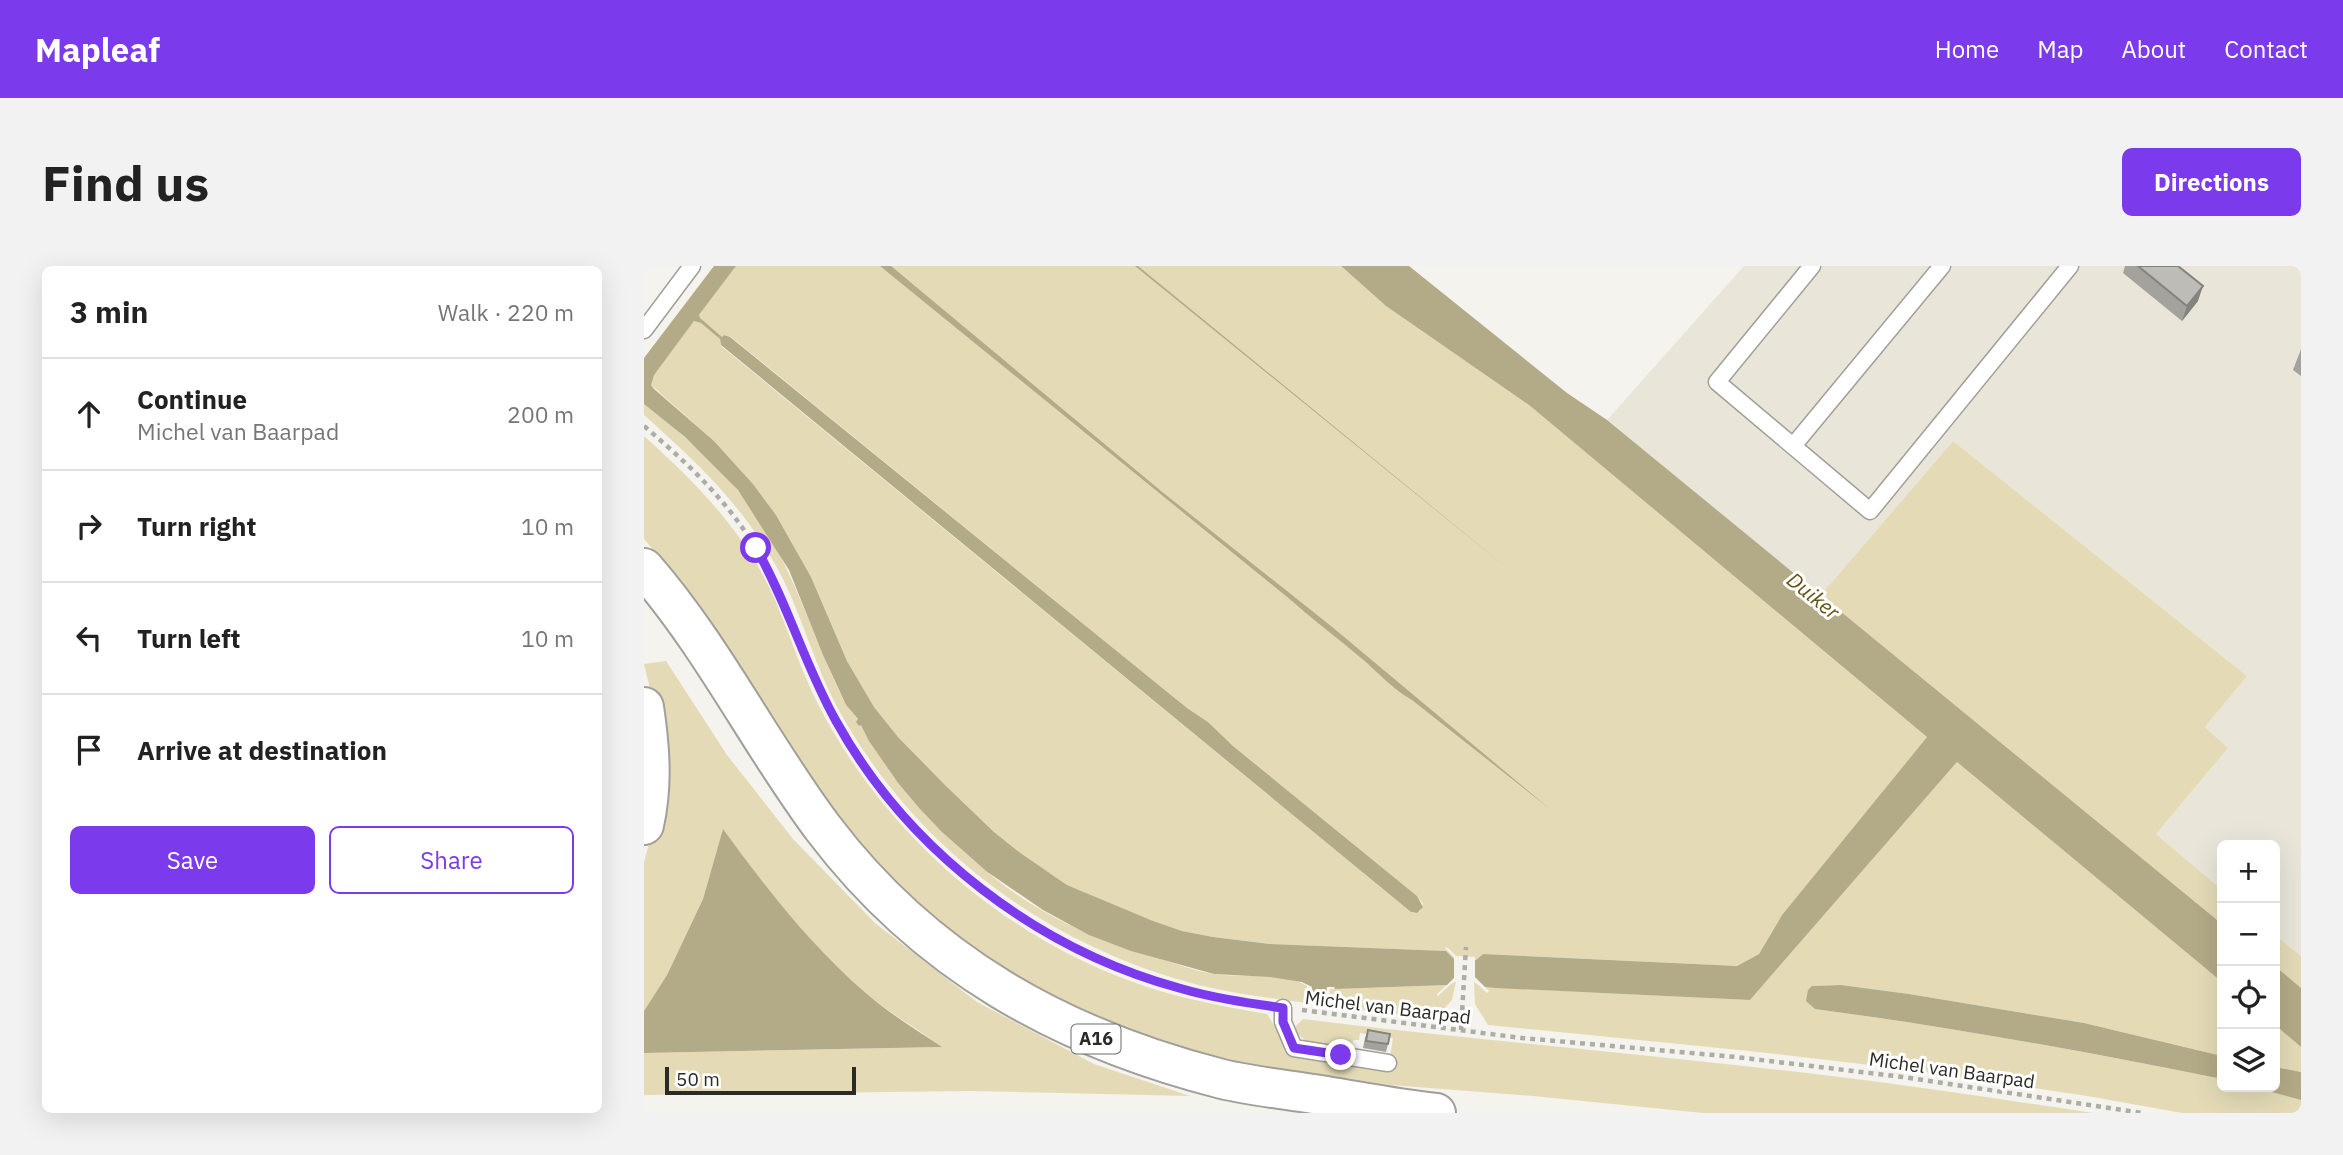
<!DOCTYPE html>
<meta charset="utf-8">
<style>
:root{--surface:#fff;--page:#f2f2f2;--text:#222;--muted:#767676;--line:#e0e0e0;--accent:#7c3aed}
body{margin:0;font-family:"IBM Plex Sans",sans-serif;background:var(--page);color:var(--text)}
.controls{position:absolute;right:21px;bottom:21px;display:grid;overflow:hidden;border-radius:10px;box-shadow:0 7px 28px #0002}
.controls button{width:63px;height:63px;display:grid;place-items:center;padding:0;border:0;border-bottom:2px solid var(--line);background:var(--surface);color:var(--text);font:35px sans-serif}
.scale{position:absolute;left:21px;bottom:18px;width:191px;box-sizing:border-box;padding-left:7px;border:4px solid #2a2a27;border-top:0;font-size:19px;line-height:24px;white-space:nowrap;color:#2a2a27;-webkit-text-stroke:5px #fff;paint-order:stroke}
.stop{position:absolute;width:21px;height:21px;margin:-16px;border:5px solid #7c3aed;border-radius:50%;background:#fff}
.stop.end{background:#7c3aed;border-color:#fff;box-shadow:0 2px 7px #0008}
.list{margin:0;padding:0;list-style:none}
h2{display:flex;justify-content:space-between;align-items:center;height:91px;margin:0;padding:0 28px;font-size:30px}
h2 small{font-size:23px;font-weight:400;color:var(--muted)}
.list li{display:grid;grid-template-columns:46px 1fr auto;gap:21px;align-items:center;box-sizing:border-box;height:112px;padding:0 28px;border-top:2px solid var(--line)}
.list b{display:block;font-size:26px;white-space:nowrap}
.list p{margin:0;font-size:23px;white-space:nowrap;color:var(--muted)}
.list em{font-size:23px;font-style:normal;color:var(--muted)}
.actions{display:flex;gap:14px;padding:21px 28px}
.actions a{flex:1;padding:16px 0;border:2px solid var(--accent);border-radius:10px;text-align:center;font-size:24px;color:var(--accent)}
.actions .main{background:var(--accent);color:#fff}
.icon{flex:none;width:38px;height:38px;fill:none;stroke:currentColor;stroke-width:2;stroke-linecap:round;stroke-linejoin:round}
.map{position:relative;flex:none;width:1657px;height:847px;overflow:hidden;border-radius:10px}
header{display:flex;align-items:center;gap:42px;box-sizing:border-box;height:98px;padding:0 35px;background:var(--accent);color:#fff}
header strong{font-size:33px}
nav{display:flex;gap:38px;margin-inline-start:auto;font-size:24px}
.intro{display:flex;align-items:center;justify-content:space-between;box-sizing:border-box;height:168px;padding:0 42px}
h1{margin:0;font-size:49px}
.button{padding:18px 32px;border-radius:10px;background:var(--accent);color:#fff;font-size:24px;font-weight:700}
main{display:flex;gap:42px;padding:0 42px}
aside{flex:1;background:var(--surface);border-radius:10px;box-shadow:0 7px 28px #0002}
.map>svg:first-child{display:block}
.built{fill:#e9e6d9}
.grass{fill:#e4dbb6}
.water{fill:#b3aa87}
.pier{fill:#f4f3ed}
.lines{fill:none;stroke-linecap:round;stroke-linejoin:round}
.lane-casing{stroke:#a09f99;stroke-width:19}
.highway-casing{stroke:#a09f99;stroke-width:42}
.path{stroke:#adada8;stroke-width:4.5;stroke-dasharray:5 5;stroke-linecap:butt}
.lane{stroke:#fff;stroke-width:16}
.highway{stroke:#fff;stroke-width:38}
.wall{fill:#a3a29d}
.shaded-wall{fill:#84847f}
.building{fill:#bdbcb6;stroke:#84847f;stroke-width:2}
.route{stroke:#7c3aed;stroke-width:9}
.labels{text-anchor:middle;stroke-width:6;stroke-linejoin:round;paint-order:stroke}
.shield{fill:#fff;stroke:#6a6a68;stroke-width:2}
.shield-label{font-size:18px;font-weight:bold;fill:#2a2a27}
.street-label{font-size:19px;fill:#2a2a27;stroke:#fff}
.water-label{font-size:21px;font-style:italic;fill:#635419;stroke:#fff}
</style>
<header>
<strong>Mapleaf</strong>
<nav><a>Home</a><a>Map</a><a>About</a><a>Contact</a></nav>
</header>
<div class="intro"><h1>Find us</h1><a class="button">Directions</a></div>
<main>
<aside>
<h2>3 min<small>Walk · 220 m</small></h2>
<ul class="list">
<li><svg class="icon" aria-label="ahead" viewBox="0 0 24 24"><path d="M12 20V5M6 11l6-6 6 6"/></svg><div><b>Continue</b><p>Michel van Baarpad</p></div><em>200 m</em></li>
<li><svg class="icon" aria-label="right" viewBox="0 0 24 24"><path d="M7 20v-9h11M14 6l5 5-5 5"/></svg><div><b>Turn right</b></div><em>10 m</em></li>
<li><svg class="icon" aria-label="left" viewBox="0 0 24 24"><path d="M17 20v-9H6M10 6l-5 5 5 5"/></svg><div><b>Turn left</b></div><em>10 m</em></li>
<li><svg class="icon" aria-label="arrive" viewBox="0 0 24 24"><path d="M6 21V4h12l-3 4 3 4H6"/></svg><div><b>Arrive at destination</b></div></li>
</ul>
<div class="actions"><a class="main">Save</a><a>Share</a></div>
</aside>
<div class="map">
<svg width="1657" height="847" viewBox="0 0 1657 847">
<rect width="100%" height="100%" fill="#f4f3ed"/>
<path class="built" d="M1100 0H1657V690L1631 669V579H1578V624L1512 568 1584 482 1561 461 1603 410 1309 175 1176 330 963 154Z"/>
<path class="grass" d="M92 0H697L742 40 885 139 1283 471 1138 649 1115 688 1093 700 839 688 832 694H811L802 685 626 678 569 671 538 665 508 655 423 619 375 586 350 566 302 520 254 471 230 441 203 395 167 311 132 249 109 218 70 175 7 119 9 109 50 55 57 57 76 73 77 80 767 646 769 647 776 645 779 638 773 630 589 480 564 456 543 442 87 71 80 69 78 71 55 52V49Z
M0 138C33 164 66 191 93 223 145 285 165 364 200 435 204 443 211 449 216 456 229 477 240 499 255 518 280 550 311 578 341 604 395 651 462 678 529 697 542 701 556 706 570 708 594 712 644 706 663 720V737C620 731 575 726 533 713 389 670 264 573 192 439 171 399 159 354 139 313 104 244 57 200 0 149Z
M0 170C51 216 97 262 127 325 144 362 155 401 174 438 239 565 354 667 489 716 533 732 577 740 623 748L647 787 749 804 751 792 746 791 749 772 716 767 715 774H709L707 785 665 778 651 765 652 760 659 753C829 774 1000 788 1171 808 1264 819 1356 833 1449 847H1059L889 830 747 819 612 799 540 783 445 750 348 697 278 644 202 566 42 323 0 273Z
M1309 175 1603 410 1561 461 1584 482 1512 568 1578 624V658L1176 330Z
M22 395 83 489 149 573 231 657 333 736 450 798 546 830 328 825 0 829V787L297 781C274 762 246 748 223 728 167 680 122 623 79 564L59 633 23 709 0 745V596L8 567V431L0 398Z
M1313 496 1578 716V790L1440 757 1265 728 1197 719 1169 720 1164 724 1171 743C1308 761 1443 786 1578 813V821H1609L1657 834V847H1538L1443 830 1261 803 1105 785 844 759 831 738 830 715 843 727 845 725 841 721 1106 734Z
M1631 669 1657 690V722L1631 700Z
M810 715 812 716 808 734 791 753 699 742V736L685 734 686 723 803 719 793 728 794 730Z
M1631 759 1657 781V806L1631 801Z"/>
<path class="water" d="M70 0H92L55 49 56 52 78 71 80 69 86 71 543 442 564 456 589 480 773 630 779 641 773 647 767 646 77 79 76 73 57 57 50 55 10 109 7 119 10 123 70 175 109 218 132 249 167 311 203 395 230 441 254 471 302 520 350 566 375 586 423 619 509 655 538 665 569 671 626 678 802 685 811 694H832L839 688 1093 700 1115 688 1138 649 1283 471 885 139 742 40 697 0H765L923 127 963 154 1578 658V716L1313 496 1106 734 851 722 841 721 831 711H811L803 719 691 723 690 721H683L682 733 667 731 668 721 658 716 626 711 570 708 487 685 445 669 399 644 342 605 298 566 276 543 254 517 225 475 217 459 215 460 212 456 214 453 202 439 179 389 145 304 94 224 41 171 0 138V92Z
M236 0H247L517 225 687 360 906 543 768 434C748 423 734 406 717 392 694 372 670 355 648 335Z
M491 0H494L868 306Z
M79 563C122 622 167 680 223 728 246 748 273 764 298 781L0 787V745L23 709 59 633Z
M1631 700 1657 722V781L1631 759Z
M1197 719 1265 728 1440 757 1578 790V813C1443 786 1308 761 1171 743L1162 735 1164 724 1168 720Z
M1631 801 1657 806V834L1609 821H1631Z"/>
<path class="pier" d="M800 681 804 682 812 690 831 691V714L840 723 829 715H812L801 722 810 714V691Z"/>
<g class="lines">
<defs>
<path id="lane" d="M1168 0 1073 116 1226 245 1426 0
M0 64 48 0
M1149 180 1298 0
M639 742V756L650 782 744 797"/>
<path id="highway" d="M0 302C69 381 116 478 179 562 281 697 417 772 578 813 612 821 648 824 682 830 719 836 755 843 792 847
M0 441C6 481 9 519 0 559"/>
</defs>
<use href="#lane" class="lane-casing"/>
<use href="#highway" class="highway-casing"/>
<path class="path" d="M0 160C56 208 98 249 131 317 154 362 167 409 191 453 276 613 445 714 621 739
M658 744 878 772 1092 791 1259 811 1499 847
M817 764 822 681"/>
<use href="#lane" class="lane"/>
<use href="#highway" class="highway"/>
</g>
<path class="wall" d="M1481 0H1534L1554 35 1538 55 1479 7Z
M1657 83V110L1649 104Z
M724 764 744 778 742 786 719 782 721 772Z"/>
<path class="shaded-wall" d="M1559 20 1554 35 1538 55 1543 40Z"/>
<path class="building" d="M1494 0H1534L1559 20 1543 40Z
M724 764 746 768 744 778 722 775Z"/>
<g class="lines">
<path class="route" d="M112 282C144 338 161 400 192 455 264 585 393 683 535 722 569 732 604 737 639 742V756L650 782 697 789"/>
</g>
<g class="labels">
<rect class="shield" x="427.5" y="758.5" width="49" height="29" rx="5"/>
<g class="shield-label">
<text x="452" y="779">A16</text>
</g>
<g class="street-label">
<text transform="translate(744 741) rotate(7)" y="7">Michel van Baarpad</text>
<text transform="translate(1308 804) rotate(8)" y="7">Michel van Baarpad</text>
</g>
<g class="water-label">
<text transform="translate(1169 330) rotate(39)" y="7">Duiker</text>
</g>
</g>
</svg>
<div class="controls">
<button>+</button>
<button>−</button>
<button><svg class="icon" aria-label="locate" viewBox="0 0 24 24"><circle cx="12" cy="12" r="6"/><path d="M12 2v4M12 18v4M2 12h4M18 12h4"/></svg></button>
<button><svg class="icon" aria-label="layers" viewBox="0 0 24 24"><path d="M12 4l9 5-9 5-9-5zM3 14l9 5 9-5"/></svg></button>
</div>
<div class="scale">50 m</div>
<div class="stop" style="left:112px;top:282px"></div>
<div class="stop end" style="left:697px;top:789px"></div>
</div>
</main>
